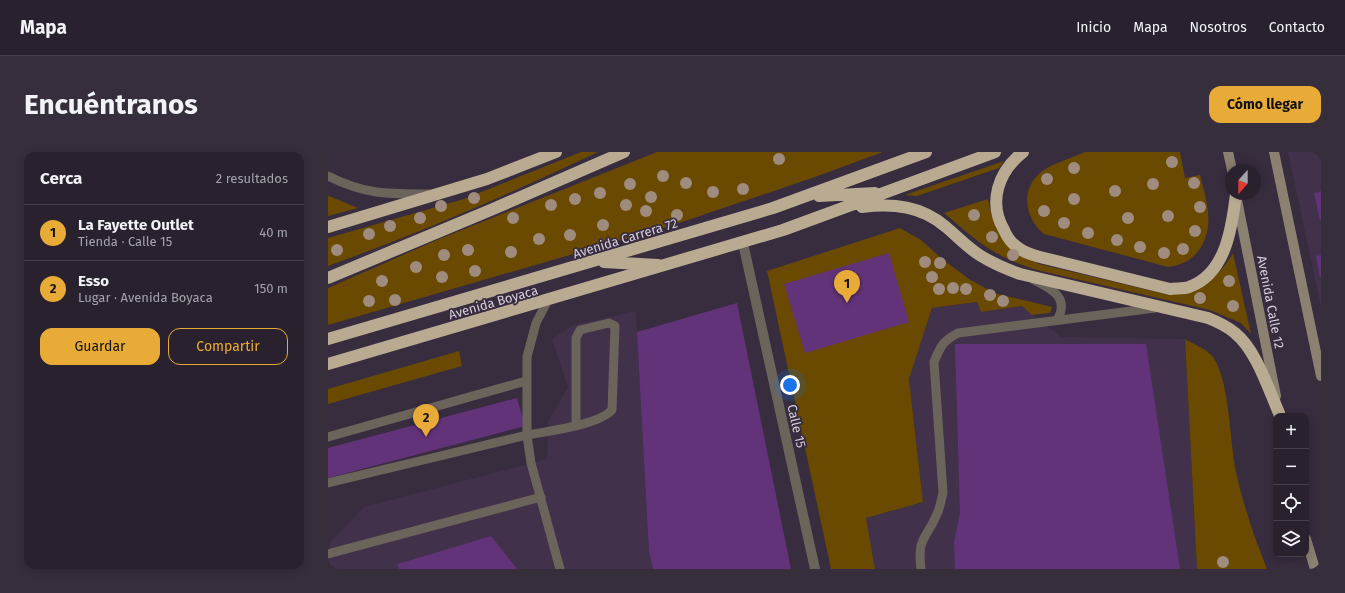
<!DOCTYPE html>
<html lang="es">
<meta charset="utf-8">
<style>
:root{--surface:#2a212f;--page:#362e3b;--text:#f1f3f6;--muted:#a5a3aa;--line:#463e4b;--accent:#e8ab37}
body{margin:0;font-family:"Fira Sans",sans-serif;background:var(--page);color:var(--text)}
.controls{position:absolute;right:12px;bottom:12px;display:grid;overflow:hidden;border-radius:8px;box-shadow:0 2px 10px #0003}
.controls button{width:36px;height:36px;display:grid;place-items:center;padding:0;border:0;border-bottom:1px solid var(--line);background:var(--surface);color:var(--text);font:20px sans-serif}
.compass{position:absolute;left:897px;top:12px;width:36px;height:36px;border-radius:50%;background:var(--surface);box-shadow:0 2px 10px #0003;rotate:201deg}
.you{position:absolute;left:462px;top:233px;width:14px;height:14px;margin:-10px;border:3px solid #fff;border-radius:50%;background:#1a73e8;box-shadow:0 0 0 6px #1a73e833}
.badge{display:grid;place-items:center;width:26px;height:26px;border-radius:50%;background:var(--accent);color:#111;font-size:13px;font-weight:700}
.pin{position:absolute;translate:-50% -33px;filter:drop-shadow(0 1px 2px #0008)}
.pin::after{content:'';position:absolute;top:21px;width:14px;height:12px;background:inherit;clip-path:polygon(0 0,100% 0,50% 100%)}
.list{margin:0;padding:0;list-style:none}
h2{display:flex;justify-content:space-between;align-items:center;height:52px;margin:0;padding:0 16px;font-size:17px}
h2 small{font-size:13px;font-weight:400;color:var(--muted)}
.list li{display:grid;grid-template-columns:26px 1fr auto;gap:12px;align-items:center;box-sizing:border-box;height:56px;padding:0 16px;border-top:1px solid var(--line)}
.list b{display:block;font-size:15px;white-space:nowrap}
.list p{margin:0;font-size:13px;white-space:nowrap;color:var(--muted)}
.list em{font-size:13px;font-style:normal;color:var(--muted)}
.actions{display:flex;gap:8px;padding:12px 16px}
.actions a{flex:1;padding:9px 0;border:1px solid var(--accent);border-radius:12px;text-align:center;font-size:14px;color:var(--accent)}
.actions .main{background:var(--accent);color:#111}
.icon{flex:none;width:22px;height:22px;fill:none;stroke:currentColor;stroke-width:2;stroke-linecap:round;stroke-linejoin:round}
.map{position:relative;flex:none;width:993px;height:417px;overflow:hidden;border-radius:12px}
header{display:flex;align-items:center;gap:24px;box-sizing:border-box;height:56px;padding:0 20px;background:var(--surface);border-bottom:1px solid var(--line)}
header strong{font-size:19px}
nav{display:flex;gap:22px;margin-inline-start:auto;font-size:14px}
.intro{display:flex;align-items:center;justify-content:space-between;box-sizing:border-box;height:96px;padding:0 24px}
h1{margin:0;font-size:28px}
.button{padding:10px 18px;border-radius:12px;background:var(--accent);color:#111;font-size:14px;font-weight:700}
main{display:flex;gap:24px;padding:0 24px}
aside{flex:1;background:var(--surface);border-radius:12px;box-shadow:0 2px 10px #0003}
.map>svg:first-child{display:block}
.built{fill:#41314a}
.green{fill:#6a4900}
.building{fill:#63337a}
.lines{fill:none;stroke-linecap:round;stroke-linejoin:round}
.lane{stroke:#6b645b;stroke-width:9}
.street{stroke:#6b645b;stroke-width:10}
.secondary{stroke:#8b8171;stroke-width:10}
.highway{stroke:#b9aa92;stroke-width:12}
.tree{fill:#9f8c7e}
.labels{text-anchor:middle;stroke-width:3.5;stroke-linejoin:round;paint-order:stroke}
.street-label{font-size:13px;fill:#d7cfdc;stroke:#382c3f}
</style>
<header>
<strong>Mapa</strong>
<nav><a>Inicio</a><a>Mapa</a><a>Nosotros</a><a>Contacto</a></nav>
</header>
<div class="intro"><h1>Encuéntranos</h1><a class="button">Cómo llegar</a></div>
<main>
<aside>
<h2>Cerca<small>2 resultados</small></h2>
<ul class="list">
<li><span class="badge">1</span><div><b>La Fayette Outlet</b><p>Tienda · Calle 15</p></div><em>40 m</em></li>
<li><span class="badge">2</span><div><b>Esso</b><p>Lugar · Avenida Boyaca</p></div><em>150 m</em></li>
</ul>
<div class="actions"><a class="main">Guardar</a><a>Compartir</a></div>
</aside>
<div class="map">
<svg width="993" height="417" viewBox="0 0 993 417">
<rect width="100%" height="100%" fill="#382c3f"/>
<path class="built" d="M960 0H993V155Z
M649 150 653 160 694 154 733 185 857 187 869 417H547L538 366 595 350 581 227 604 156Z
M308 159 321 400 325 417H0L2 390 36 355 219 307 220 270 240 235 224 187 245 173Z"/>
<path class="green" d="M253 0H270C182 42 92 81 0 114V86L136 47Z
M329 0H555L487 25 342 74 0 173V136L109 88Z
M757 0H852L857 26 872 23C875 35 879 48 880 60 883 88 869 112 840 115L716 82C697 67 692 38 712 21 722 12 744 6 757 0Z
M676 9 671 16 589 44 577 43Z
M0 44H1L30 56 0 64Z
M660 47C667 83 677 96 711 112L841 143C871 141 890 126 905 101L923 182 913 171 882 158 709 118C665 104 650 90 616 61Z
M572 76 593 88 613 106 641 127 666 141 724 155 722 161 704 163 694 154 653 160 649 150 604 156 581 227 595 350 538 366 547 417H503L439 119Z
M857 187C865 192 879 197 885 205 901 227 902 287 907 315 914 350 926 384 939 417H869Z
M131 199 134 214 0 252V237Z"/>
<path class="building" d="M993 39V68H992L986 41Z
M561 101 581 170 477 201 456 132Z
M993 103V125H992L988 104Z
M409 151 463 417H325L321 400 309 180Z
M627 192H818L852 417H627L626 390 632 361Z
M189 246 197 274 0 326V296Z
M163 384 189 417H71L70 412Z"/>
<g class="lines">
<path class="lane" d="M0 24C38 43 60 42 101 42
M706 128C724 137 742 146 729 168
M220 148 208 171 199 205V283L203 311 232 417
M0 285 198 229
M0 331C65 315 130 300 195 284 218 279 269 274 284 258L287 174 281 171 252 178 248 186V274
M0 402 213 345
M593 417C589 385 598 388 609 362 612 356 613 348 615 341L606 210C613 193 615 189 630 181L827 156"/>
<path class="street" d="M415 91 487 417"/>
<path class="secondary" d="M900 0 904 18
M946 0 993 224
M909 48 948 244
M978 387 987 417"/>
<path class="highway" d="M695 0C670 20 660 50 676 78 679 85 685 93 692 97 697 101 705 103 712 105L842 137C848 136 855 137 861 135 898 122 904 75 908 42
M491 44 547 41
M534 55C565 51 594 54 618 75 630 85 640 96 653 104 666 112 678 117 692 122L880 166C890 170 899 174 907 181 928 198 940 236 951 261
M0 75 159 27 228 0
M276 110 330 113
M0 126 165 57 296 0
M0 187 445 56 598 0
M0 212 455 78 667 0"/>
</g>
<g class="tree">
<circle cx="451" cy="7" r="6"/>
<circle cx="844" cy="10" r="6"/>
<circle cx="746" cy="16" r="6"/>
<circle cx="335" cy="24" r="6"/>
<circle cx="719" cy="27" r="6"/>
<circle cx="358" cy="31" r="6"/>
<circle cx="866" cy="31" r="6"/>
<circle cx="302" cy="32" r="6"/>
<circle cx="825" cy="32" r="6"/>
<circle cx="415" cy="37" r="6"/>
<circle cx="787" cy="39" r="6"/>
<circle cx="385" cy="40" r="6"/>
<circle cx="272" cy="41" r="6"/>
<circle cx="323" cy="45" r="6"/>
<circle cx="146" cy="46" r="6"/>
<circle cx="247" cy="47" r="6"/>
<circle cx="746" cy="47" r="6"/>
<circle cx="223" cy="53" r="6"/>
<circle cx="298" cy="53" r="6"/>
<circle cx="113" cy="54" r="6"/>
<circle cx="872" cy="55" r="6"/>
<circle cx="318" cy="59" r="6"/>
<circle cx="716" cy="59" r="6"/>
<circle cx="349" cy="63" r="6"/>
<circle cx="646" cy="63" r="6"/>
<circle cx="840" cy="64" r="6"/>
<circle cx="92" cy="66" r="6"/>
<circle cx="185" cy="66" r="6"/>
<circle cx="800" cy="66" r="6"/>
<circle cx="736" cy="71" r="6"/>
<circle cx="275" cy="73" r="6"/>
<circle cx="62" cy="74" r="6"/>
<circle cx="867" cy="79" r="6"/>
<circle cx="760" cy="81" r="6"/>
<circle cx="41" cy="82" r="6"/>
<circle cx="242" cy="83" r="6"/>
<circle cx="664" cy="85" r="6"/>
<circle cx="211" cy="87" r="6"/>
<circle cx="789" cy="88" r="6"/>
<circle cx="812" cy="95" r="6"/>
<circle cx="855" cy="97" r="6"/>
<circle cx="9" cy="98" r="6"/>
<circle cx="140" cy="98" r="6"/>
<circle cx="183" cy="100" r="6"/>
<circle cx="836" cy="101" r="6"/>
<circle cx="116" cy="103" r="6"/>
<circle cx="685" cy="103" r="6"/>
<circle cx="597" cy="110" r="6"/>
<circle cx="612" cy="111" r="6"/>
<circle cx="88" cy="115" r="6"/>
<circle cx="147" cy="119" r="6"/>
<circle cx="114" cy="125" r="6"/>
<circle cx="604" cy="125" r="6"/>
<circle cx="54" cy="129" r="6"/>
<circle cx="901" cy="129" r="6"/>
<circle cx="625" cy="136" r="6"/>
<circle cx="611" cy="137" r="6"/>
<circle cx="638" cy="137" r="6"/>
<circle cx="662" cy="143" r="6"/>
<circle cx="872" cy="146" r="6"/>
<circle cx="67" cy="148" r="6"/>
<circle cx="41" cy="149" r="6"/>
<circle cx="675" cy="149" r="6"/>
<circle cx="905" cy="154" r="6"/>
<circle cx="895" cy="410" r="6"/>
</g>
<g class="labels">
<g class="street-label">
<text transform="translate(297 86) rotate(-17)" y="5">Avenida Carrera 72</text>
<text transform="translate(165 150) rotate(-16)" y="5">Avenida Boyaca</text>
<text transform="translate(943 150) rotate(79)" y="5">Avenida Calle 12</text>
<text transform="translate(469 274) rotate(77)" y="5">Calle 15</text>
</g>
</g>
</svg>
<div class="controls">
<button>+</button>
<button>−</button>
<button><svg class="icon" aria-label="locate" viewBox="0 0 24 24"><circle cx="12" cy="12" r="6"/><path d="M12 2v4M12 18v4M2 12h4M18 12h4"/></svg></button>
<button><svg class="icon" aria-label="layers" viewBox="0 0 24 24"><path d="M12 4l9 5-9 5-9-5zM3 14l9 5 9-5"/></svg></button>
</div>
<svg class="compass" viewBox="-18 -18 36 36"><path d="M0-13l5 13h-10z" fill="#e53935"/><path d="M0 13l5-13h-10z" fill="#a5a3aa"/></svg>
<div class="you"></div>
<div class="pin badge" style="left:519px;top:151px">1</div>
<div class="pin badge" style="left:98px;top:285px">2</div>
</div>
</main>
